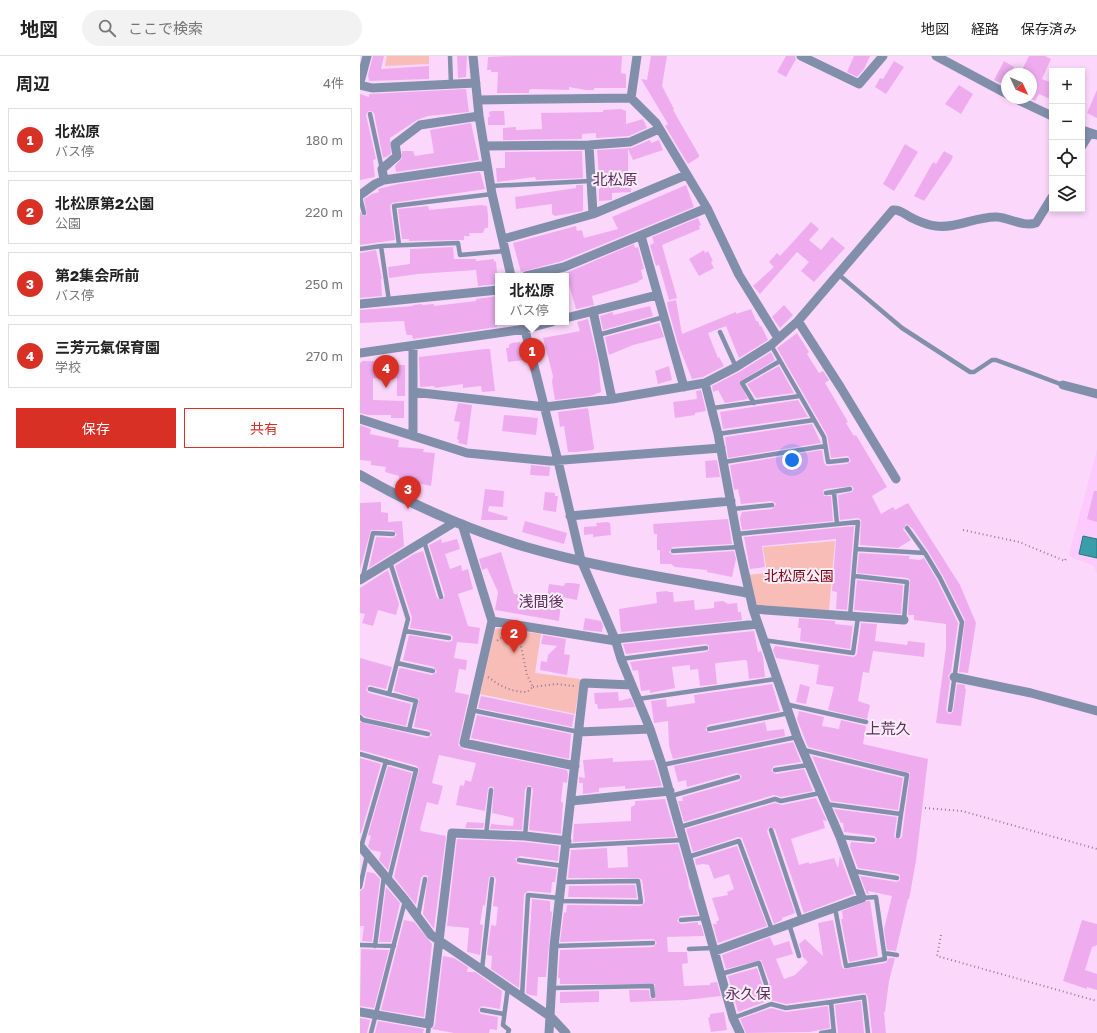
<!DOCTYPE html>
<html lang="ja">
<meta charset="utf-8">
<style>
:root{--surface:#fff;--page:#f2f2f2;--text:#222;--muted:#767676;--line:#e0e0e0;--accent:#d93025}
body{margin:0;font-family:"Golos Text","Noto Sans JP",sans-serif;background:var(--page);color:var(--text)}
.controls{position:absolute;right:12px;top:12px;display:grid;overflow:hidden;border-radius:0px;box-shadow:0 2px 6px #0003}
.controls button{width:36px;height:36px;display:grid;place-items:center;padding:0;border:0;border-bottom:1px solid var(--line);background:var(--surface);color:var(--text);font:20px sans-serif}
.compass{position:absolute;left:641px;top:12px;width:36px;height:36px;border-radius:50%;background:var(--surface);box-shadow:0 2px 6px #0003;rotate:134deg}
.you{position:absolute;left:432px;top:404px;width:14px;height:14px;margin:-10px;border:3px solid #fff;border-radius:50%;background:#1a73e8;box-shadow:0 0 0 6px #1a73e833}
.badge{display:grid;place-items:center;width:26px;height:26px;border-radius:50%;background:var(--accent);color:#fff;font-size:13px;font-weight:700}
.pin{position:absolute;translate:-50% -33px;filter:drop-shadow(0 1px 2px #0008)}
.pin::after{content:'';position:absolute;top:21px;width:14px;height:12px;background:inherit;clip-path:polygon(0 0,100% 0,50% 100%)}
.popup{position:absolute;left:135px;top:217px;width:74px;height:52px;box-sizing:border-box;display:grid;place-content:center;border-radius:0px;background:var(--surface);filter:drop-shadow(0 1px 3px #0005);font-size:13px;white-space:nowrap;color:var(--muted)}
.popup b{font-size:15px;color:var(--text)}
.popup::after{content:'';position:absolute;left:50%;top:100%;margin-left:-8px;border:8px solid transparent;border-top-color:var(--surface)}
.list{margin:0;padding:0;list-style:none}
h2{display:flex;justify-content:space-between;align-items:center;height:52px;margin:0;padding:0 16px;font-size:17px}
h2 small{font-size:13px;font-weight:400;color:var(--muted)}
.list li{display:grid;grid-template-columns:26px 1fr auto;gap:12px;align-items:center;box-sizing:border-box;height:64px;margin:0 8px 8px;padding:0 8px;border:1px solid var(--line);border-radius:0px}
.list b{display:block;font-size:15px;white-space:nowrap}
.list p{margin:0;font-size:13px;white-space:nowrap;color:var(--muted)}
.list em{font-size:13px;font-style:normal;color:var(--muted)}
.actions{display:flex;gap:8px;padding:12px 16px}
.actions a{flex:1;padding:9px 0;border:1px solid var(--accent);border-radius:0px;text-align:center;font-size:14px;color:var(--accent)}
.actions .main{background:var(--accent);color:#fff}
.icon{flex:none;width:22px;height:22px;fill:none;stroke:currentColor;stroke-width:2;stroke-linecap:round;stroke-linejoin:round}
.map{position:relative;flex:none;width:737px;height:977px;overflow:hidden}
header{display:flex;align-items:center;gap:24px;box-sizing:border-box;height:56px;padding:0 20px;background:var(--surface);border-bottom:1px solid var(--line)}
header strong{font-size:19px}
nav{display:flex;gap:22px;margin-inline-start:auto;font-size:14px}
.search{width:280px;height:36px;background:var(--page);display:flex;align-items:center;gap:10px;box-sizing:border-box;padding:0 14px;border-radius:22px;color:var(--muted);font-size:15px}
main{display:flex}
aside{flex:1;background:var(--surface)}
.map>svg:first-child{display:block}
.built{fill:#fccafc}
.green{fill:#f8bdb6}
.water{fill:#389eaa;stroke:#307281}
.building{fill:#eeacef}
.lines{fill:none;stroke-linecap:round;stroke-linejoin:round}
.path{stroke:#967a96;stroke-width:2;stroke-dasharray:1 3;stroke-linecap:butt}
.service{stroke:#828fab;stroke-width:4.5}
.minor{stroke:#828fab;stroke-width:9}
.tertiary{stroke:#828fab;stroke-width:10}
.labels{text-anchor:middle;stroke-width:4;stroke-linejoin:round;paint-order:stroke}
.park-label{font-size:14px;fill:#7b050e;stroke:#faeefa}
.neighbourhood-label{font-size:15px;fill:#5c2d5d;stroke:#faeefa}
</style>
<header>
<strong>地図</strong>
<div class="search"><svg class="icon" aria-label="search" viewBox="0 0 24 24"><circle cx="10" cy="10" r="6"/><path d="M15 15l6 6"/></svg>ここで検索</div>
<nav><a>地図</a><a>経路</a><a>保存済み</a></nav>
</header>
<main>
<aside>
<h2>周辺<small>4件</small></h2>
<ul class="list">
<li><span class="badge">1</span><div><b>北松原</b><p>バス停</p></div><em>180 m</em></li>
<li><span class="badge">2</span><div><b>北松原第2公園</b><p>公園</p></div><em>220 m</em></li>
<li><span class="badge">3</span><div><b>第2集会所前</b><p>バス停</p></div><em>250 m</em></li>
<li><span class="badge">4</span><div><b>三芳元氣保育園</b><p>学校</p></div><em>270 m</em></li>
</ul>
<div class="actions"><a class="main">保存</a><a>共有</a></div>
</aside>
<div class="map">
<svg width="737" height="977" viewBox="0 0 737 977">
<rect width="100%" height="100%" fill="#fbd8fb"/>
<path class="built" d="M737 393V518L734 510 711 501 709 498Z"/>
<path class="green" d="M27 0H69V8L25 10Z
M475 485 469 554 399 550 394 545 387 519 407 517 403 491Z
M138 572 181 578 175 617 220 623 215 658 120 638 135 574Z"/>
<path class="water" d="M723 480 737 483V502L719 498Z"/>
<path class="building" d="M13 0H24L21 13 69 10V23L9 25 8 19Z
M97 0H107L106 21 98 22Z
M153 0H262L261 17 266 18V32H234V34H226L209 31V34L172 33 169 34V37H137L138 16H131V14H127L128 1Z
M291 0H307L302 30 314 53 313 54 339 99V101L328 108 305 70 308 68 281 23 287 24Z
M426 0H435L436 3 426 21 417 16Z
M494 0H510L504 13 497 21 487 16Z
M669 0H685L691 3 682 23 692 27V44L679 38 675 45 671 43V18H660Z
M534 5 544 11 526 38 515 31 520 22 523 23Z
M644 5 654 11 650 18H647V24L644 29 634 24Z
M599 29 613 38 601 58 585 48Z
M106 33 109 56 68 60 57 64 30 82 31 98 26 101 23 102 14 57 11 55H8L6 59 16 103 13 104 15 121 0 124V38L9 41V38Z
M737 34V62L727 57Z
M261 53 266 55V68L283 63 287 72 269 80 236 82V77L222 78V83L143 84V72L156 71V74L182 73 181 57 243 56V54Z
M132 55H144L145 69H128V61H130L129 56Z
M111 67 119 104 36 116 35 110 42 102V95H53L55 100 74 97 70 74Z
M290 84 291 87 299 84 303 94 273 104 268 93V126H270L271 136 252 137V144L239 145V133H240L237 94 271 92Z
M545 88 558 96 534 135 523 128Z
M222 95 223 122 176 124 175 121 137 126 136 112H145V96Z
M584 95 593 100 591 105 564 145 554 140 573 106 576 108Z
M120 116 125 133 32 147 30 150 35 184 0 189V156L3 160 7 159 4 143 12 138 19 136 18 133 38 128Z
M216 129H223V155L195 160 192 158V148L156 153 155 141 216 132Z
M326 129 334 151 202 205 161 216 153 187 216 170 217 175 222 174 224 182 258 173 252 161Z
M121 149 127 150 128 159V172H125L123 177H109L110 180H104V184H100L49 185V183H42L38 153 68 150 69 154Z
M338 162 341 169 339 170 340 173 302 189 317 242 309 244 299 209 296 210 290 189 294 187 292 181Z
M451 166 459 173 449 184 461 194 472 181 485 192 454 226 441 215 449 206 437 196 400 238 393 230 414 211 409 206 417 197 420 200Z
M274 188 275 192 278 191 284 213 281 214 283 223 278 225 279 226 232 240 234 249 216 253 208 225H206V220H192L206 217Z
M93 191 94 203H116V205L134 203V206L136 205 138 228 118 230 116 214 58 218 29 222 28 211 50 208V193Z
M16 194 22 223H21L22 240 0 242V197Z
M344 194 345 197 348 195 353 205 351 206 354 212 339 220 329 203Z
M138 240 137 271 53 283 52 279H47L46 277 44 265 0 267V254L53 250V249L62 248V249L74 248V250L116 245V243Z
M316 244 322 278 376 256V258L391 253 396 265H398L400 271 401 269 408 284 379 302 366 270 348 277 358 302 359 301 364 310 343 321 332 323 318 288 308 252 307 246Z
M424 249 433 259 420 272 412 261Z
M290 250 293 260 243 274 240 260 253 256V259Z
M228 263 238 304 241 336 230 340 195 344 192 326 193 320 183 282 220 275 217 266Z
M299 267 304 281 273 289 249 299 245 281Z
M437 277 449 296 447 298 459 317 463 315 469 324 465 327 488 366 486 367 494 380 496 379 527 431 512 440 521 458 533 451 535 454 548 447 600 529 616 567 608 617 599 616 605 564 583 520 568 495 553 473 547 468 543 473 551 484 538 492 500 489 501 464 498 462 480 464 478 439 492 436 494 433 492 430 465 433 463 435 464 440H471L473 465 382 474 380 462 382 456 412 453 416 448 412 445 381 448 378 433 374 434 370 409 462 394 464 407 467 410 487 408 491 405 488 400 471 402 467 379 417 292Z
M160 286 164 304 148 306 146 292H149V289L152 287Z
M125 293H130L135 335 122 336 121 330 103 332V328L75 332 74 330 60 331 59 301Z
M411 296 415 304 379 326 388 343 365 347 358 334 353 336 352 330 379 316Z
M3 305 37 306V309H45V340H37V322H13V344L44 345V362H31V359H8L0 357V307Z
M309 310 312 324 298 328 295 315Z
M419 310 434 337 396 342 387 328Z
M341 334 346 355 335 357V359L315 362 313 346 337 343 336 335Z
M438 344 448 361 363 373 360 356Z
M98 347 112 349 107 389 98 387 99 384 97 383 100 366 94 365Z
M228 352 234 392 233 394 216 396H208L204 370 200 371 198 356Z
M144 359 178 362 176 379 142 375Z
M452 368 461 387 368 402 365 381Z
M0 369 11 373 10 378 39 384 38 391 64 393 63 396 75 397 71 430 39 423V420L25 416 26 411 11 409V405L0 404Z
M357 404 360 421 346 422 345 405Z
M171 409 190 411 189 420 170 419Z
M125 433 144 435 143 451 129 450 128 455 148 461 147 464H121Z
M734 435H737V466L727 463Z
M185 436 195 437V440H198L196 456 183 454Z
M21 446V456L28 457V466L42 465 44 490 9 512 16 481 33 482 37 479 33 474H11L0 513V447Z
M368 463 372 488 313 491 309 496 313 499 374 495 376 503 372 521 347 516V514L315 511 311 508H300V494H297V478H294L293 468Z
M165 465 207 477 204 488 162 476Z
M247 466 250 467 251 479 233 481V478L224 479V471L237 470 236 467Z
M494 470 487 554 476 553 477 536 472 535 476 483 402 490 405 511 390 513 384 481Z
M81 483 82 487 97 483 100 493 85 498 90 513 101 509 102 515 108 513 113 533 98 538 108 570 120 572 118 588 97 586 94 602 107 604 106 614 99 613 95 636 109 639 98 689 103 693 207 714 208 718 207 727 203 726 201 746H203L201 778 169 774 173 733 169 729 165 733 162 774 130 773 131 768 153 770 154 762 132 757 134 732 131 730 128 732 125 755 96 749 100 729 104 730 105 724 111 726 116 707 79 699 72 727 83 730 78 749 67 746 60 773 61 775 86 780 74 873 63 858 68 820 64 819 61 822 56 849 34 821 59 713 57 710 0 694V666L67 682 72 679 69 674 54 671 59 643 34 635 39 613 41 612 72 619 77 616 74 611 43 604 49 579 88 586 92 585 93 581 90 578 50 572 52 562 35 510 54 498 63 495 77 542 82 544 85 540 69 489Z
M141 496 154 538 187 543 189 528 204 530 205 527H211L220 528 217 544 202 541 199 565 135 554 138 536 127 512 122 514 119 503Z
M499 497 550 500 549 503 560 504 564 502 577 524 598 567 591 616 588 620 590 625 586 654 589 658 593 656 597 628 605 629V633H606L601 670 576 667 586 592V568L554 564V559H548L550 524 547 522 497 517Z
M28 514 39 548 36 559 18 554 13 570 2 567 5 558 0 557V532Z
M497 524 543 529 541 558 494 554Z
M308 535V536H313L314 546 334 544 335 554 354 552V546L363 545 368 548 377 547 378 556H381L382 564 261 576 259 553 297 547 296 536Z
M225 562 241 565 243 570 242 576 223 574Z
M439 562 475 565V568L493 570V566L490 593 440 585 441 572H438Z
M501 567 517 568 515 585 547 589 548 585 565 587 564 601 513 595 509 617 503 616 498 645 510 649 507 663 468 654 474 631 456 628 459 609 416 602 413 594 415 590 494 601 497 598Z
M394 575 398 596 401 595 403 601 405 621 389 623 387 605 385 604 357 607 355 608 357 628 340 630 338 613 330 614V609L312 611 315 632 290 637V634L281 635 278 614 273 615 270 606 346 596 349 594V590L346 588 266 598 263 588Z
M183 579 206 583 204 598 210 599 207 619 180 614 181 605 187 606 188 599 197 590 181 588Z
M0 602 32 611 26 633 9 629 6 634 9 637 51 648 46 670 5 661 0 657Z
M412 628 420 655 348 669 345 674 350 677 405 666 407 675 424 673 425 680 313 703 309 690 308 665 294 667 291 645 306 643 307 651 335 647 334 639Z
M440 628 450 631 446 648 436 646Z
M258 636 259 645 271 642 275 651 238 653 237 648H235L234 637Z
M121 640 214 659 212 671 118 652Z
M439 655 464 661 462 670 479 673 481 664 506 670 503 688 568 703 556 805 549 843H548L536 895 527 894 524 873 532 840 508 835 509 838H507L500 820 537 826 540 824V820L538 818 498 812 490 791 491 786 513 788 516 786 517 783 514 780 484 776 483 767H481L474 753 537 761 534 781 540 783 542 781 550 717 448 691 437 663Z
M117 659 211 678 209 703 111 682Z
M433 686 441 706 414 710 411 715 416 718 444 713 453 735 421 741 414 739 324 766 318 745H323L322 741 379 725 382 720 377 717 327 731 326 724 318 726 314 710Z
M452 700 543 722 538 754 471 745Z
M0 702 21 708 1 777H0Z
M253 702V706L294 704 302 730 265 733V730L239 732V736L223 738V727H219V721L225 722 223 704Z
M28 710 52 717 28 814 19 804 21 796 11 794 8 790 11 780 8 779Z
M456 742 467 765 463 764 465 772 431 783 439 809 449 806V808L474 802 478 812 480 800 494 838 444 857 415 773 409 771 407 775 435 857 422 862V864L414 868 382 782 378 781 333 796 326 773 415 747 422 749Z
M305 743 316 781 213 786 214 768 271 765V751L275 749V745Z
M107 766 124 767 123 772H105Z
M97 783 165 786 199 790 198 805 160 800 155 803 158 808 197 813 195 826H192L191 837 168 835 164 838 159 932 131 913 132 900 127 899 131 869 136 870 138 851 133 850 136 823 134 820 129 821 125 850 123 849 120 868 123 869 120 899 107 896 109 872 87 870Z
M318 788 328 824 329 833H330L338 859 320 860 317 865 321 868 338 866V869H341L344 880 307 881 308 896H327L328 907 322 908 324 930 350 929V927L357 926 361 940 326 944 270 946 269 934H289L290 942 295 943V928H200V922H198L200 894 293 891 297 887 293 883 200 886 204 856 206 857 207 849 281 850 285 846 282 824 279 822H208L211 794 247 792 248 812 268 811 267 791Z
M377 790 407 870 358 887 353 868H357L356 866 359 864 352 842 368 839 367 836 374 833 369 818 354 823 349 809 343 808 336 809 335 803Z
M7 816 14 817 20 823 12 886 2 885 4 870H0V835L4 832Z
M275 829 277 842 208 841 209 830Z
M26 831 40 847 31 886H19Z
M172 843 190 845V855L192 856 186 921H178L177 940 170 939 166 937Z
M507 845H510L518 900 489 906 481 863H483L482 855Z
M44 864 54 866 72 888 64 961 21 954Z
M473 864 482 911 484 913 526 907 529 902H535L529 925 525 956H524L526 977H512L508 941 505 937 426 948 410 944 378 956 368 920 397 912 403 931H408L410 927 401 904 366 913 362 899 410 881 414 890 429 885 433 898 416 903 424 923 435 919 448 906 443 901 439 888 445 883 463 900 458 867Z
M722 864 737 868V889L732 891 725 914 737 918V934L727 931V933L703 925Z
M1 893 29 894 14 952 0 950Z
M83 900 94 902 108 911 107 916H115L142 935 140 953 122 950 118 954 121 958 138 961 137 974 130 973 129 977H94L72 973 75 969Z
M239 935V946L200 947V936Z
M501 945 504 977H478L475 949Z
M468 950 470 972 450 976 386 977 380 963 411 952 426 956Z
M364 956 367 974 351 976 348 962 350 961V958Z
M0 962 10 964 7 977H0Z
M18 965 64 973 63 977H15Z"/>
<g class="lines">
<path class="path" d="M603 474 659 486 705 505 706 502
M128 621C140 630 151 636 167 636L173 631 167 619 161 590C155 583 145 577 137 585
M173 631 196 628 214 630
M565 752 602 755 737 793
M581 879 577 900 737 945"/>
<path class="service" d="M90 0 91 27
M10 58 22 113
M131 130 230 125
M0 141 4 157
M39 189 34 150 132 138
M21 190 29 245
M0 193 21 190 98 187 100 199 145 195
M478 218 542 272 610 316H614L632 304H636L703 329
M360 276 376 311
M238 279 304 261
M411 289 464 381 468 406 487 404
M394 347 382 327 420 305
M353 352 440 340
M358 378 454 364
M364 406 465 390
M474 436 477 468
M466 437 490 433
M373 453 412 449
M547 472 565 497
M377 478 498 466 490 560
M64 485 81 541
M497 493 565 497 580 522 602 566 590 654
M313 495 379 491
M3 520 13 477 33 478
M495 520 547 526 544 564
M45 575 89 582
M403 584 493 597 498 561
M261 603 346 592
M37 607 73 615
M29 638 48 563 30 506
M278 643 416 623
M425 648 506 666
M111 654 219 676
M0 661 3 664 49 674 56 645 10 633
M349 673 429 657
M49 674 68 678
M444 694 547 719 541 758 466 748
M0 698 56 714 29 824
M302 709 437 681
M415 714 448 709
M311 740 378 721
M320 771 415 743 421 745 460 737
M411 774 441 864
M126 779 131 734
M165 780 169 733
M538 780 541 758
M480 781 513 784
M206 790 323 784
M1 791 26 705
M328 801 379 785 412 874
M159 804 204 810
M493 815 537 822
M0 831 7 799
M200 845 281 846 278 825 202 826
M475 852 486 910 525 903 516 841 502 842
M58 860 65 823
M321 864 345 862
M429 868 439 900
M0 889 34 890
M15 890 24 820
M194 890 293 887
M329 893 353 892
M524 897 537 899
M122 913 132 823
M361 918 399 907 406 928
M148 931 143 969 149 974 148 977
M192 932 292 930 293 940
M162 940 168 839 200 842
M122 954 144 958
M373 962 411 948 426 952 471 946
M11 977 45 845
M68 977 69 968
M461 977 473 975
M474 977 471 946 504 941 508 977"/>
<path class="minor" d="M113 0 119 60 132 138 151 220
M441 0 499 28 523 0
M576 0 647 38
M0 26 7 0
M0 29 12 32 116 27
M271 42 277 0
M654 42 692 60
M118 44 271 42 296 67 347 152 379 219 418 282
M722 74 737 79
M229 89 233 158
M124 90 229 89 270 86 299 73
M722 90 730 77
M24 124 22 113 37 100 35 88 60 69 119 60
M0 139 15 128 24 124 127 109
M281 180 324 331
M143 183 233 158 326 119
M166 220 204 211 347 152
M0 248 138 234
M233 255 252 343
M206 262 297 239
M438 265 481 332 536 423
M163 266 198 405 221 504 255 583 261 603 290 673 302 709 373 962 380 977
M53 290V380
M0 297 165 273 192 266
M345 327 358 378 379 491 393 553 437 681 480 781 502 842 355 895
M703 329 737 338
M53 336 185 351 252 343 345 327 376 311 411 289 438 265 533 154C541 153 545 159 552 162 560 166 567 169 576 170 596 173 617 160 637 161 650 162 663 171 676 167L692 141
M0 363 107 397 190 405 361 392
M210 460 371 445
M102 468 132 565 104 687 215 710
M0 524 95 466
M393 553 544 564
M132 565 256 585
M255 583 398 568
M594 621 671 637 737 655
M219 676 290 673
M211 745 310 735
M0 790 45 844 71 879 191 961 206 977
M0 956 69 968 92 777 165 780 207 785
M189 977 194 890 224 627 272 629"/>
<path class="tertiary" d="M0 419C52 449 109 474 166 491 238 512 315 523 388 537"/>
</g>
<g class="labels">
<g class="park-label">
<text x="439" y="525">北松原公園</text>
</g>
<g class="neighbourhood-label">
<text x="255" y="129">北松原</text>
<text x="181" y="551">浅間後</text>
<text x="528" y="678">上荒久</text>
<text x="388" y="943">永久保</text>
</g>
</g>
</svg>
<div class="controls">
<button>+</button>
<button>−</button>
<button><svg class="icon" aria-label="locate" viewBox="0 0 24 24"><circle cx="12" cy="12" r="6"/><path d="M12 2v4M12 18v4M2 12h4M18 12h4"/></svg></button>
<button><svg class="icon" aria-label="layers" viewBox="0 0 24 24"><path d="M12 4l9 5-9 5-9-5zM3 14l9 5 9-5"/></svg></button>
</div>
<svg class="compass" viewBox="-18 -18 36 36"><path d="M0-13l5 13h-10z" fill="#e53935"/><path d="M0 13l5-13h-10z" fill="#767676"/></svg>
<div class="you"></div>
<div class="pin badge" style="left:172px;top:315px">1</div>
<div class="popup"><b>北松原</b>バス停</div>
<div class="pin badge" style="left:154px;top:597px">2</div>
<div class="pin badge" style="left:48px;top:453px">3</div>
<div class="pin badge" style="left:26px;top:332px">4</div>
</div>
</main>
